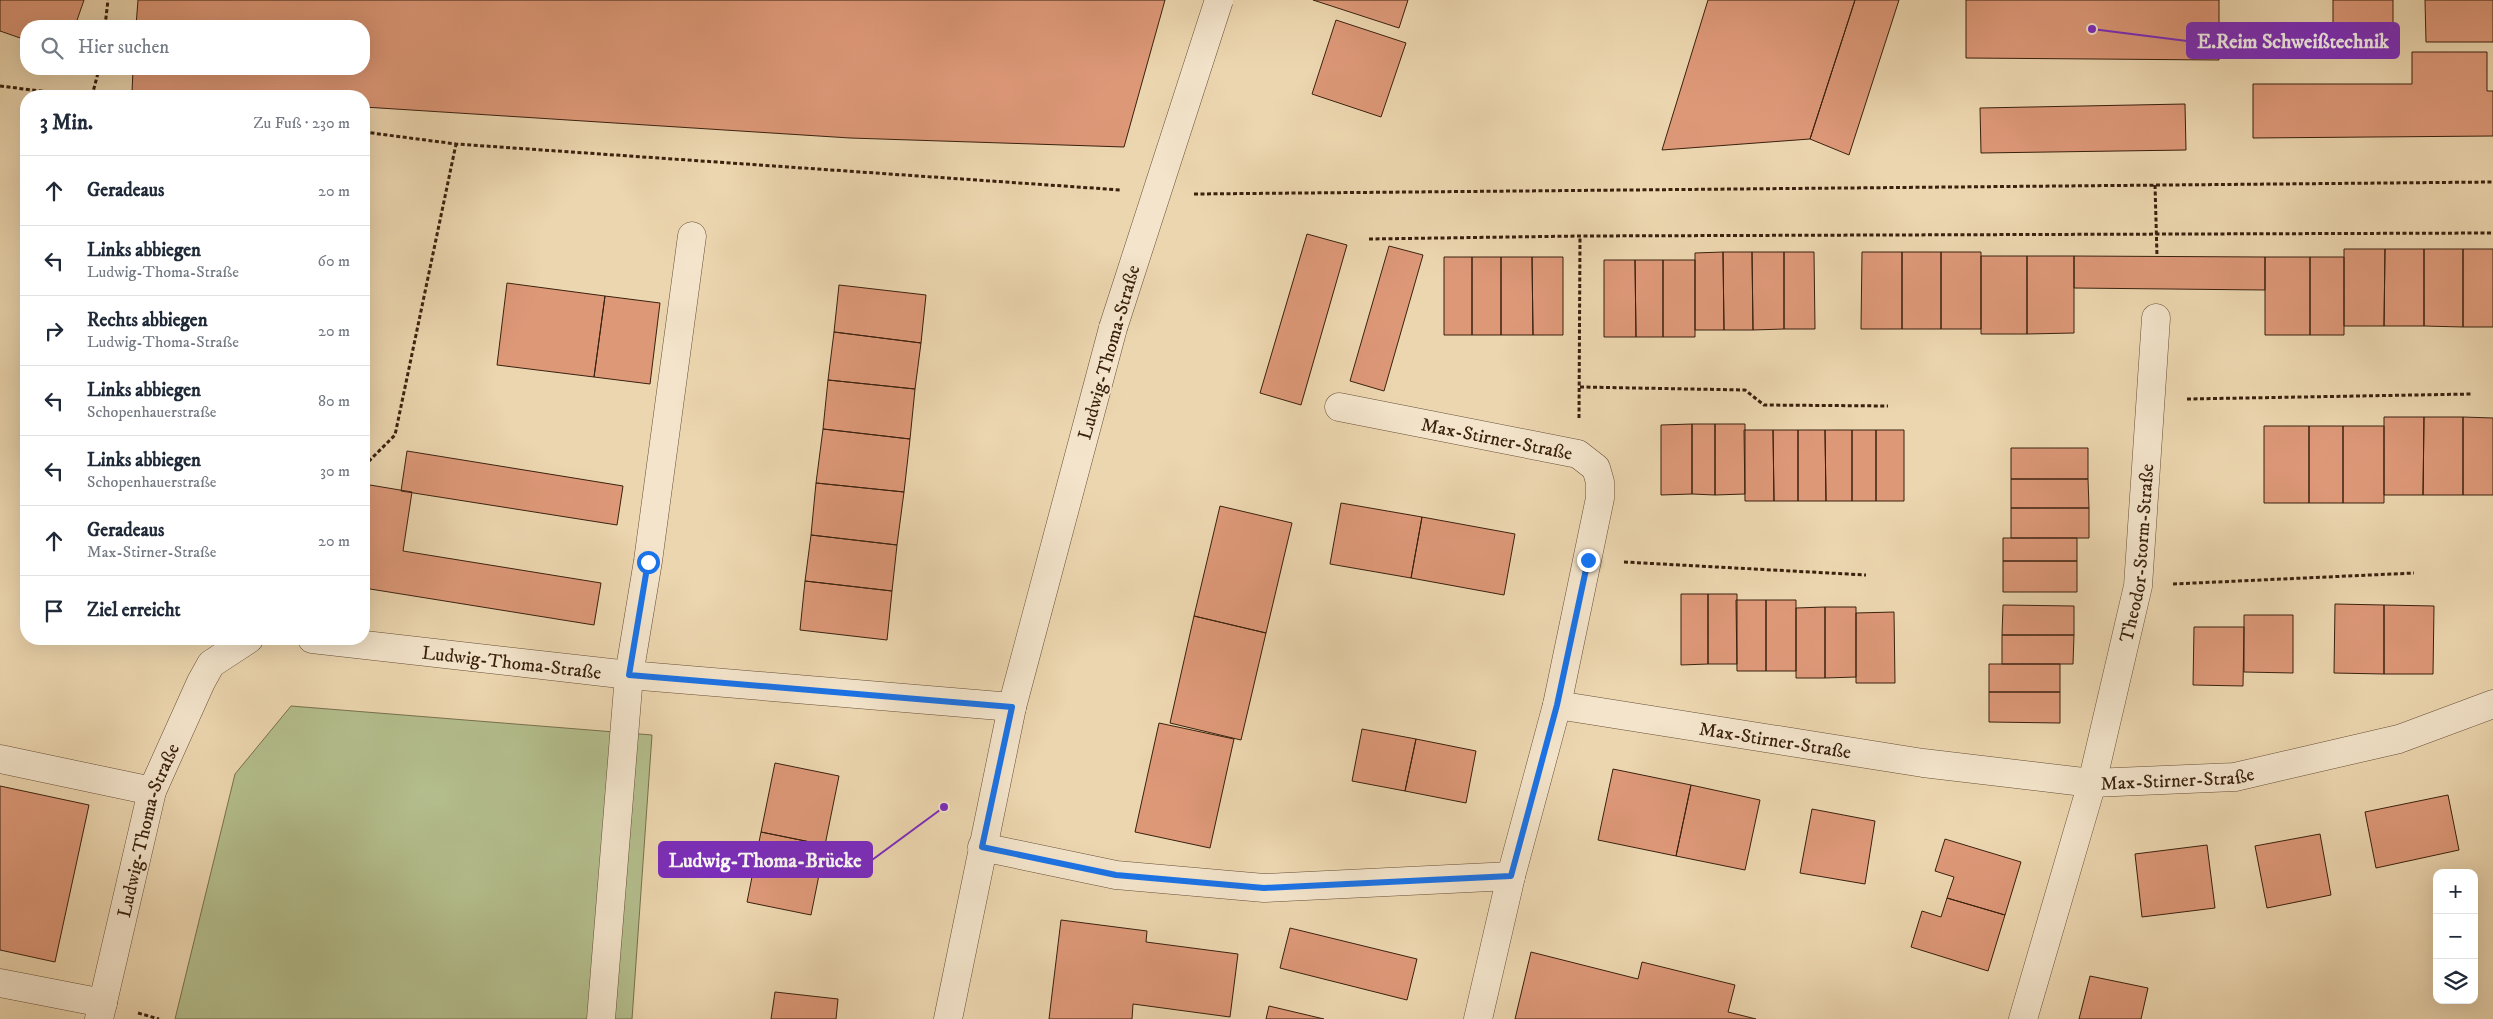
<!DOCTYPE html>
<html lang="de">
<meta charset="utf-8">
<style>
:root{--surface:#fff;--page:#f2f2f3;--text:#1f2937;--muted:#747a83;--line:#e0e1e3}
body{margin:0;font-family:"IM FELL DW Pica",serif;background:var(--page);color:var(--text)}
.controls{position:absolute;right:15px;bottom:15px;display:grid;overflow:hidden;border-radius:10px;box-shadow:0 5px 20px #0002}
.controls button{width:45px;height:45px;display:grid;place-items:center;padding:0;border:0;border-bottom:1px solid var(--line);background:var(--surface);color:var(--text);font:25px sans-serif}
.stop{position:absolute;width:15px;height:15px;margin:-11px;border:4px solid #1a73e8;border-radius:50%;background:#fff}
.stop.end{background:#1a73e8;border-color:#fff;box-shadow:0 1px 5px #0008}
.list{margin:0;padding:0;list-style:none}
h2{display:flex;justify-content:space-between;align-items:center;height:65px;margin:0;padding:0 20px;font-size:21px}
h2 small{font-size:16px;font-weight:400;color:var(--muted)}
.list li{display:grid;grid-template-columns:32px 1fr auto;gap:15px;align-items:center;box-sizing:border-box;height:70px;padding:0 20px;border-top:1px solid var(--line)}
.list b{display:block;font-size:19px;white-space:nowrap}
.list p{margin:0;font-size:16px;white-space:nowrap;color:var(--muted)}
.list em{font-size:16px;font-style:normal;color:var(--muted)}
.icon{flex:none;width:28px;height:28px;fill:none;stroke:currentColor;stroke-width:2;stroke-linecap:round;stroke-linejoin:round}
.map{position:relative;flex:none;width:2493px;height:1019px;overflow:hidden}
.search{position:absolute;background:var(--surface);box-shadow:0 5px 20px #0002;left:20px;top:20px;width:350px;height:55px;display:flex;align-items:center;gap:12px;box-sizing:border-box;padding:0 18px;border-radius:20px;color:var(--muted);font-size:19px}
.panel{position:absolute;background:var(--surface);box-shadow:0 5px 20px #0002;left:20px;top:90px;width:350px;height:555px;border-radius:20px}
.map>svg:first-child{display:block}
.green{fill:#b4be8d;stroke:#77704e}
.building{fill:#dd9878;stroke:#3a210e}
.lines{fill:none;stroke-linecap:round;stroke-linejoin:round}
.minor-casing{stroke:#664e36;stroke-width:29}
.path{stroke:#3a210e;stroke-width:3;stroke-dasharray:4 2.5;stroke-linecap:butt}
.minor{stroke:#f3e4cb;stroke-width:28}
.minor-bridge-casing{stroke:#664e36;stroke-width:29;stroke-linecap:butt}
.minor-bridge{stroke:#f3e4cb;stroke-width:28}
.route{stroke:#1a73e8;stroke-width:6}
.labels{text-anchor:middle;stroke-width:4;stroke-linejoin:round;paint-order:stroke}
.street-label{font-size:19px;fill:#3a210e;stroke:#f3e4cb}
.leader{fill:none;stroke:#7b2cbf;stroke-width:2}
.callout-dot{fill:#7b2cbf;stroke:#f3e4cb;stroke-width:2}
.callout{fill:#7b2cbf;stroke:#7b2cbf;stroke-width:2}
.callout-label{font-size:20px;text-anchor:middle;font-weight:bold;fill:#fff}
</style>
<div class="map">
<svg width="2493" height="1019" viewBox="0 0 2493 1019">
<rect width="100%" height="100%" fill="#ecd6af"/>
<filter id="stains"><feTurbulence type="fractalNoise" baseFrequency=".004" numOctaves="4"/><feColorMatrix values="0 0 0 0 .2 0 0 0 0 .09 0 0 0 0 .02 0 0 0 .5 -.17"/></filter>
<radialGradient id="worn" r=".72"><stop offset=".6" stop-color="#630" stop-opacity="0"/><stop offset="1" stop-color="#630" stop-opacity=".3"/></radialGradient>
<path class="green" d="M291 706 652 735 632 1019H175L235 774Z"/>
<path class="building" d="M0 0H84L75 26H26V40L0 31Z
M138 0H1165L1124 147 850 138 364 107V96H197L132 92 133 69H364V26H136Z
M1313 0H1408L1399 28Z
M1708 0H1855L1810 139 1662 150Z
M1855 0H1899L1849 155 1810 139Z
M1966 0H2219V60L1966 58Z
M2333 0H2393V46H2333Z
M2425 0H2493V42H2426Z
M1336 20 1406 43 1381 117 1312 94Z
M2412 52H2487V91H2493V136L2253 138V84H2412Z
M2185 104 2186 150 1981 153 1980 108Z
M1307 234 1347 245 1301 405 1260 393Z
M1389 246 1423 255 1384 391 1350 381Z
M2344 249H2385L2384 326H2344Z
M2385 249H2424V326H2384Z
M2424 249H2463V327L2424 326Z
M2463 249H2493V327H2463Z
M1723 252 1724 330H1695V253Z
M1723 252H1752L1753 330H1724Z
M1752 252H1784V329L1753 330Z
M1784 252H1814L1815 329H1784Z
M1862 252H1902V329H1861Z
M1902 252H1941V329H1902Z
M1941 252H1981V329H1941Z
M1981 256H2027V334H1981Z
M2027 256H2074V333L2027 334Z
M2074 256 2265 257V290L2074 288Z
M1444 257H1472V335H1444Z
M1472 257H1501V335H1472Z
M1501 257H1532L1533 335H1501Z
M1532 257H1563V335H1533Z
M2265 257H2310V335H2265Z
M2310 257H2344V335H2310Z
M1604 260H1635L1636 337H1604Z
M1635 260H1663V337H1636Z
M1663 260H1695V337H1663Z
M507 283 605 296 594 377 497 365Z
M839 285 926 295 921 343 834 332Z
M605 296 660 303 650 384 594 377Z
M834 332 921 343 915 389 828 380Z
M828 380 915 389 910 439 823 429Z
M2384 417H2424L2423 495H2384Z
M2424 417H2463V495H2423Z
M2463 417 2493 418V495H2463Z
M1692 424V494L1661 495V425Z
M1692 424H1715V495L1692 494Z
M1715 424H1745V494L1715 495Z
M2264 426H2309V503H2264Z
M2309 426H2343V503H2309Z
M2343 426H2384V503H2343Z
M823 429 910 439 904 492 816 483Z
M1744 430H1773L1774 501H1745Z
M1773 430H1798V501H1774Z
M1798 430H1825L1826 501H1798Z
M1825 430H1852V501H1826Z
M1852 430H1876V501H1852Z
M1876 430H1904V501H1876Z
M2011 448H2088V479H2011Z
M407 451 623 486 617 525 401 491Z
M2011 479H2088L2089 508H2011Z
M816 483 904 492 897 545 811 535Z
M364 484 412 492 403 551 601 583 594 625 364 588Z
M1341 503 1422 517 1411 578 1330 564Z
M1220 506 1292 523 1266 633 1194 616Z
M2011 508H2089V538H2011Z
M1422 517 1515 534 1504 595 1411 578Z
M811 535 897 545 892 591 805 581Z
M2003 538H2077V561H2003Z
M2003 561H2077V592H2003Z
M805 581 892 591 887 640 800 630Z
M1681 594H1708V664L1681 665Z
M1708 594H1737V664H1708Z
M1736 600H1766V671H1737Z
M1766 600H1796V671H1766Z
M2335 604 2384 605V674L2334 673Z
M2003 605 2074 606V635H2002Z
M2384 605 2434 606 2433 674H2384Z
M1825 607V678H1796V608Z
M1825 607H1856V677L1825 678Z
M1894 612 1895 683H1856V613Z
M2244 615H2293V673L2244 672Z
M1194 616 1266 633 1241 740 1170 723Z
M2194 627H2244L2243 686 2193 685Z
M2002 635H2074L2073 664H2002Z
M1989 664H2060V692H1989Z
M1989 692H2060V723L1989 722Z
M1159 723 1234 739 1210 848 1135 832Z
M1362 729 1416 739 1405 791 1352 781Z
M1416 739 1476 751 1466 803 1405 791Z
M775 763 839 776 825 845 761 832Z
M1613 769 1691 785 1676 856 1598 840Z
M1691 785 1760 800 1745 870 1676 856Z
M0 786 89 805 55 962 0 950Z
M2448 795 2459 850 2376 868 2365 812Z
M1812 809 1875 821 1865 884 1800 873Z
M761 832 825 845 811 915 747 902Z
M2320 834 2331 895 2267 908 2255 846Z
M1945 839 2021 862 2005 915 1947 898 1954 877 1935 871Z
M2207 845 2215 908 2142 917 2135 854Z
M1947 898 2005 915 1988 971 1911 947 1922 911 1941 917Z
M1061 920 1147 931 1146 942 1238 954 1230 1017 1133 1004 1132 1019H1049Z
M1290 928 1417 959 1407 1000 1280 968Z
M1531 952 1638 979 1642 962 1735 985 1728 1012 1756 1019H1515Z
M2090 976 2148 988 2141 1019H2079Z
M775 992 838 999 836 1019H771Z
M1269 1006 1324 1019H1266Z"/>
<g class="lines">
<defs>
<g id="minor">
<path id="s1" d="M1339 407 1578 454 1596 468 1600 482V498L1557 705 1511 876 1478 1019"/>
<path id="s2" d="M312 639 629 675 1012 707"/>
<path id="s3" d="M1557 705 1923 763 2092 783 2235 777 2399 739 2493 704"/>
<path d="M0 759 152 791"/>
<path d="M982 847 1116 875 1264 888 1511 876"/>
<path d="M0 983 103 1003"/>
<path id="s4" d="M99 1019 152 791 201 682 211 664 249 639"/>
<path d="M601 1019 629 675 648 561 692 236"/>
<path d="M948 1019 1012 707 1113 328"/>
<path id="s5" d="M2023 1019 2092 783 2138 586 2156 318"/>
</g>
</defs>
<use href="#minor" class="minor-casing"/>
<path class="path" d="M105 26 108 0
M0 86 80 96
M92 96 99 69
M364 132 456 144 1121 190
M2155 185 2157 256
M1194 194 2493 182
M1369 239 1580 236 2493 233
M1580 387 1745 390 1764 405 1888 406
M2187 399 2472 394
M1579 418 1580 236
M364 466 395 435 456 144
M1624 562 1866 575
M2173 584 2414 573
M138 1013 159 1019"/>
<use href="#minor" class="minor"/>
<defs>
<path id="minor-bridge" d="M1113 328 1219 0"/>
</defs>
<use href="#minor-bridge" class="minor-bridge-casing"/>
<use href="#minor-bridge" class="minor-bridge"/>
</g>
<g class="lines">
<path class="route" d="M648 562 629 675 1012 707 982 847 1116 875 1264 888 1511 876 1557 705 1588 560"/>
</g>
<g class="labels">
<g class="street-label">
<text transform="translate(1108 352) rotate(-74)" y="7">Ludwig-Thoma-Straße</text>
<text dy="7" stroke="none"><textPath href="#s1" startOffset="161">Max-Stirner-Straße</textPath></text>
<text dy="7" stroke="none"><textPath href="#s5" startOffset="481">Theodor-Storm-Straße</textPath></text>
<text dy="7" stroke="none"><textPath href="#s2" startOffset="201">Ludwig-Thoma-Straße</textPath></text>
<text dy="7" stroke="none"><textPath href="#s3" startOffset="221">Max-Stirner-Straße</textPath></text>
<text dy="7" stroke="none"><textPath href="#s3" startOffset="626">Max-Stirner-Straße</textPath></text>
<text dy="7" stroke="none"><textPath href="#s4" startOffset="195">Ludwig-Thoma-Straße</textPath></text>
</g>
</g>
<path class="leader" d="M2092 29L2187 41M944 807L872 860"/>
<g class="callout-dot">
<circle cx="2092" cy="29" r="5"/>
<circle cx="944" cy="807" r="5"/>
</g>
<g class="callout">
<rect x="2187" y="23" width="212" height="35" rx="5"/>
<rect x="659" y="842" width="213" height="35" rx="5"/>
</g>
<g class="callout-label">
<text x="2293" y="48">E.Reim Schweißtechnik</text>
<text x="765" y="867">Ludwig-Thoma-Brücke</text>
</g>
<rect width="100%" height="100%" filter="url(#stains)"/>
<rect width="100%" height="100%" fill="url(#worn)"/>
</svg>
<div class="controls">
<button>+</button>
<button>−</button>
<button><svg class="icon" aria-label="layers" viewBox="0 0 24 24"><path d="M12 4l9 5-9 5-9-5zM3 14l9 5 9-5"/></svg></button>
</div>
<div class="stop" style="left:648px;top:562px"></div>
<div class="stop end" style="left:1588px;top:560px"></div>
<div class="search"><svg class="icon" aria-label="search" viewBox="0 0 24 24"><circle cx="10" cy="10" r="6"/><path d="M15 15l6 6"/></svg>Hier suchen</div>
<section class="panel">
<h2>3 Min.<small>Zu Fuß · 230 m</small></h2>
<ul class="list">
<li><svg class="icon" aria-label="ahead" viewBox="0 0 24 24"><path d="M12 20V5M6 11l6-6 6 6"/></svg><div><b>Geradeaus</b></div><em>20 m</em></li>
<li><svg class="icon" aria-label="left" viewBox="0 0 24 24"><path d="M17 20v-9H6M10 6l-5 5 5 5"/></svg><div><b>Links abbiegen</b><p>Ludwig-Thoma-Straße</p></div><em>60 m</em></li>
<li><svg class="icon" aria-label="right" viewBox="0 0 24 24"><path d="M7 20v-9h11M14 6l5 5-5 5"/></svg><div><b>Rechts abbiegen</b><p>Ludwig-Thoma-Straße</p></div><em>20 m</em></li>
<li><svg class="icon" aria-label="left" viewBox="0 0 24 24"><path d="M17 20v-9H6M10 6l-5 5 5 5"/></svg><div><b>Links abbiegen</b><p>Schopenhauerstraße</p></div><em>80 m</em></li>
<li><svg class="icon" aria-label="left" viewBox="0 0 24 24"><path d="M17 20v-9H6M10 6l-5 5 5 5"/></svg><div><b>Links abbiegen</b><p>Schopenhauerstraße</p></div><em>30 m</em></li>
<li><svg class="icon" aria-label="ahead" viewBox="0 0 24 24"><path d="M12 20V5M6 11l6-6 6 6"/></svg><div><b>Geradeaus</b><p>Max-Stirner-Straße</p></div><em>20 m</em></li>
<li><svg class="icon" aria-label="arrive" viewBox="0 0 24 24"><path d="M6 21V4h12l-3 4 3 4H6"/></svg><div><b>Ziel erreicht</b></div></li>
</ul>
</section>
</div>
